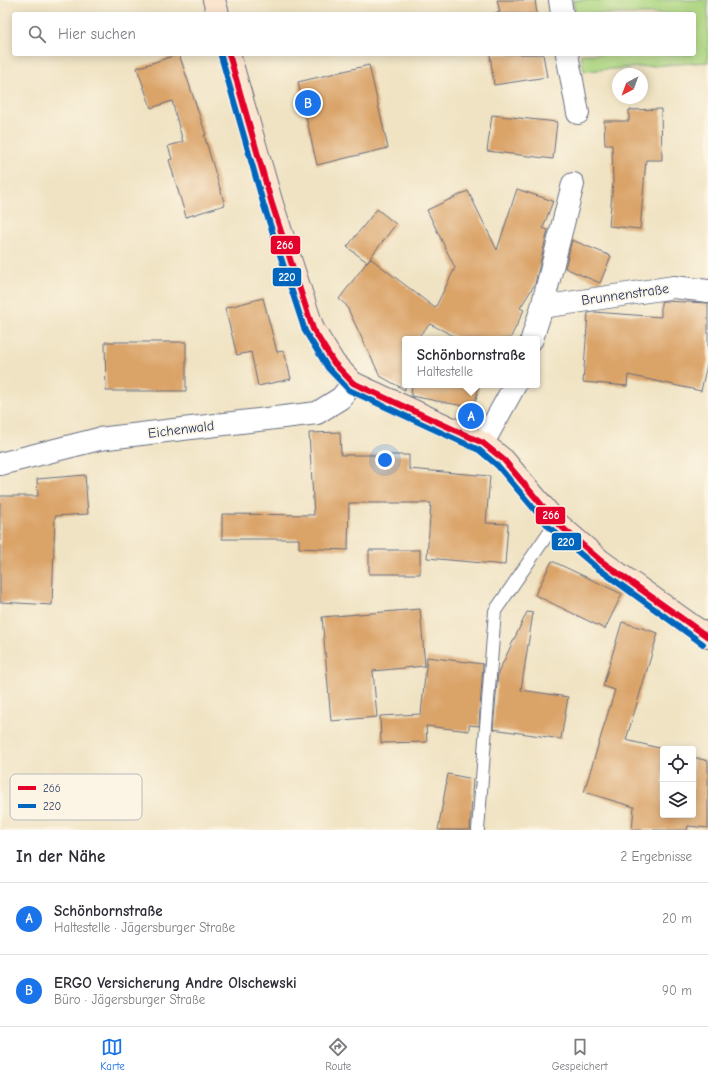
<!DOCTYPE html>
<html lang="de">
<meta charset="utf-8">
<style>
:root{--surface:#fff;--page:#f7f7f7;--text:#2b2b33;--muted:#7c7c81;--line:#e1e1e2;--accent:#1a73e8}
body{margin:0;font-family:"Comic Neue",sans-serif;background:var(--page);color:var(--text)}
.controls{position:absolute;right:12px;bottom:12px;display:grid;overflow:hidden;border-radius:4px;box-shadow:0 2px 10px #0003}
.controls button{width:36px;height:36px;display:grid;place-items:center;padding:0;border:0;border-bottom:1px solid var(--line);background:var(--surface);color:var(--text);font:20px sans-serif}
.compass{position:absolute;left:612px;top:68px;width:36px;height:36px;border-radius:50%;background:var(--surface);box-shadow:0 2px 10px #0003;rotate:221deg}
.you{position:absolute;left:385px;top:460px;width:14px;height:14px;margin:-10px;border:3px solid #fff;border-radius:50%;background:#1a73e8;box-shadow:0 0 0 6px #1a73e833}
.badge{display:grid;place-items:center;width:26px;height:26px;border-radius:50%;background:var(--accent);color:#fff;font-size:13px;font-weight:700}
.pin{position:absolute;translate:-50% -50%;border:2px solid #fff;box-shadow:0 1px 4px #0006}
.popup{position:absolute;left:402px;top:336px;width:138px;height:52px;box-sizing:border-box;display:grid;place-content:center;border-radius:4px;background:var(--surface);filter:drop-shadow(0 1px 3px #0005);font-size:13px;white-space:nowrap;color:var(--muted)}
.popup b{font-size:15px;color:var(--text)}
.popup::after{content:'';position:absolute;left:50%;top:100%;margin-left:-8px;border:8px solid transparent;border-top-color:var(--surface)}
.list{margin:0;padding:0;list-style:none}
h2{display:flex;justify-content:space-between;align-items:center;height:52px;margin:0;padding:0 16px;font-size:17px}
h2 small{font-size:13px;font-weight:400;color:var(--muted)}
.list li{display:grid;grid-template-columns:26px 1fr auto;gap:12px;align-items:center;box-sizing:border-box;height:72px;padding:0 16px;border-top:1px solid var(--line)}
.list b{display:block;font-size:15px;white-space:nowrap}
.list p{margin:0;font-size:13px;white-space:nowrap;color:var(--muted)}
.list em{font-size:13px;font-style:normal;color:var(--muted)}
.icon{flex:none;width:22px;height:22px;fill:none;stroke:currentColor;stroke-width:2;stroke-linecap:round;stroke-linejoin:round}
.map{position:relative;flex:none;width:708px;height:830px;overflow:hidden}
.search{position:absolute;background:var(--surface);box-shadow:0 2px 10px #0003;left:12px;right:12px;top:12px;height:44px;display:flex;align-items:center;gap:10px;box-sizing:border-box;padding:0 14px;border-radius:4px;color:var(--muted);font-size:15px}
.sheet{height:196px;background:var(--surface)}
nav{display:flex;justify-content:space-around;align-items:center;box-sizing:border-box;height:56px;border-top:1px solid var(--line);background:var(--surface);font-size:11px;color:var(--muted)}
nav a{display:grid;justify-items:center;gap:2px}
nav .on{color:var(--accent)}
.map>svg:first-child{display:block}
.green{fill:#aed782;stroke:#648370}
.building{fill:#daa367}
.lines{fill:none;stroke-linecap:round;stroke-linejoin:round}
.lane-casing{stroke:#666e81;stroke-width:14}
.street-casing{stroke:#666e81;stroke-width:24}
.secondary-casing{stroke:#666e81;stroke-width:24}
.lane{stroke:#fff;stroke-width:12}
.street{stroke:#fff;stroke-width:22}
.secondary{stroke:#fce5cf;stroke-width:22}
.bus-1-casing{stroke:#fcf5e5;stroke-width:9}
.bus-2-casing{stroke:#fcf5e5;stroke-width:9}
.bus-1{stroke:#e4002b;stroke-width:6}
.bus-2{stroke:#0065bd;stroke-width:6}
.labels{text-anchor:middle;stroke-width:3.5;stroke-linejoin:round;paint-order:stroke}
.street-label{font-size:14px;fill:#1b2f5e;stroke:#fcf5e5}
.key{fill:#fcf5e5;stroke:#b8babc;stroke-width:1}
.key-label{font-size:11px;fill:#1b2f5e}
.line-badge{stroke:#fcf5e5;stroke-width:1.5}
.badge-label{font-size:11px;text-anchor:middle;font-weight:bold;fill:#fff}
</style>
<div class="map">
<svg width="708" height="830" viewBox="0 0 708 830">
<rect width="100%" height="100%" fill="#fcf5e5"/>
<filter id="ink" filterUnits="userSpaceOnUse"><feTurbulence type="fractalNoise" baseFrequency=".025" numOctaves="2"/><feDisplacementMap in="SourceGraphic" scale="8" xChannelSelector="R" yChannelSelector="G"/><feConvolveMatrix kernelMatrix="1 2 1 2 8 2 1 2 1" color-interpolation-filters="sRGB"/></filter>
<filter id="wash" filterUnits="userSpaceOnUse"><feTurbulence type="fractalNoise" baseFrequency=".012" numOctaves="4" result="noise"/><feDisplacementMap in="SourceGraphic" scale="16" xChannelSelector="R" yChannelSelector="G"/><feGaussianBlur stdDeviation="0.9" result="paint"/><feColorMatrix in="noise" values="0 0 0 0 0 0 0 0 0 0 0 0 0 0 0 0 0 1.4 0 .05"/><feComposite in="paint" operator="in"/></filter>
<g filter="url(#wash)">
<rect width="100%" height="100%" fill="#f0e3c3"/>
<path class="green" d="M573 0H708V62L584 71 581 54H694V14H575Z"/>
<g id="blocks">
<path class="building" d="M497 0H535L537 14H489L500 12Z
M179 54 206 135H204L225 205 186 217 169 160 172 159 168 146 183 142 172 101 151 108 137 68Z
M490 54H543L547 77 494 85Z
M369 65 388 148 317 165 298 82Z
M661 109 662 160H646L640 229 609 226 613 183 612 145H605L604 121H629V110Z
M492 115 557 122 553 159 487 151Z
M517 189 553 201 543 228 548 230 535 284 520 308 524 310 510 339H460L430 324 416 339H405V390L380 376 346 305 339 299 370 258 435 308 455 268 427 210 468 191 497 250Z
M377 209 396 224 367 262 347 247Z
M572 240 611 256 600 283 565 268Z
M263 298 277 352 284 351 291 379 258 386 251 352 237 355 225 308Z
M664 301 708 303V360L701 391 628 375 627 386 583 382 588 313 594 312 661 317V302Z
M105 342H186V391H106Z
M412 385H479L474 408 411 396Z
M340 432 341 455H409V469L490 476 486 523 508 524 505 565 427 558 431 503H349L348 550 299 548V539H222V514L314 515 309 433Z
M85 475 88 514 55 516 52 605 0 602V496H38L37 479Z
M369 550H420V574H369Z
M552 561 622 594 605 629 535 595Z
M420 609 425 666 373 671 377 717 331 721 322 617Z
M527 612 533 613 521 690 568 697 561 739 493 729 498 673Z
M622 622 658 633 626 740 663 749V815H693V757L708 761V828L688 826 687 830H632L634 807 584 792 615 690 603 686Z
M427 657 483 664 479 726 469 725V731L426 726 427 742 381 743 380 716 421 714Z
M448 774 473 779 470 830H438Z"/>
</g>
</g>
<g filter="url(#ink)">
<use href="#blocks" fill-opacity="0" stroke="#666e81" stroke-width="1"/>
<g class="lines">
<defs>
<path id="lane" d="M478 830 495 611 556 522"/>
<path id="street" d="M560 0 562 14
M567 54 578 113
M542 307 674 287 708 291
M532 339 542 307 573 184
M483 443 515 385
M0 464 99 439 317 413 341 398 353 383"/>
<path id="secondary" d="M214 0 218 14
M229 54 272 204 313 329 334 363 353 383 483 443 504 460 556 522 601 561 708 637"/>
</defs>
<use href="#lane" class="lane-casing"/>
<use href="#street" class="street-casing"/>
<use href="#secondary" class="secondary-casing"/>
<use href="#lane" class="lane"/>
<use href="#street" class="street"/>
<use href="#secondary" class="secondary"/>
<defs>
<path id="bus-1" d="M229 54 272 204 313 329 334 363 353 383 483 443 504 460 556 522 601 561 708 637"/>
<path id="bus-2" d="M221 56 264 206 305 331 328 368 349 390 479 450 498 466 550 528 596 567 703 644"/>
</defs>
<use href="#bus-1" class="bus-1-casing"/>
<use href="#bus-2" class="bus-2-casing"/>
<use href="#bus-1" class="bus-1"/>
<use href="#bus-2" class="bus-2"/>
</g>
</g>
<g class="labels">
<g class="street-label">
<text transform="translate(625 294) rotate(-8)" y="5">Brunnenstraße</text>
<text transform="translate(181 429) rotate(-7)" y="5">Eichenwald</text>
</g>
</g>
<rect x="10" y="774" width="132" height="46" rx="6" class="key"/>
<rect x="18" y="786" width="18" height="4" fill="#e4002b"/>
<rect x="18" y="804" width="18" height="4" fill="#0065bd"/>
<g class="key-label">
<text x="43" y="792">266</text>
<text x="43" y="810">220</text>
</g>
<g class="line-badge">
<rect x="270" y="235" width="31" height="20" rx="4" fill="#e4002b"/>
<rect x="272" y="267" width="30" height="20" rx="4" fill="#0065bd"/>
<rect x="535" y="506" width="31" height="19" rx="4" fill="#e4002b"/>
<rect x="551" y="532" width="31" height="19" rx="4" fill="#0065bd"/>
</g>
<g class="badge-label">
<text x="285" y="249">266</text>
<text x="287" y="281">220</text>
<text x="551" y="519">266</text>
<text x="566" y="546">220</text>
</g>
</svg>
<div class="controls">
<button><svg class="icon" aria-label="locate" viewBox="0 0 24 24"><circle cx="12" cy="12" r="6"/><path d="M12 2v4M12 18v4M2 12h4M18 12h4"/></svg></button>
<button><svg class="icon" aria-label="layers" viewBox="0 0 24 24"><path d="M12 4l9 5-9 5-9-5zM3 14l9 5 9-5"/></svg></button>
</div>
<svg class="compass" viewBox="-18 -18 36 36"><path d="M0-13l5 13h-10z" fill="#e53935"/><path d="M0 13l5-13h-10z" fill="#7c7c81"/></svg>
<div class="you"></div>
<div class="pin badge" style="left:471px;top:416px">A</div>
<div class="popup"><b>Schönbornstraße</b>Haltestelle</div>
<div class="pin badge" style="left:308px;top:103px">B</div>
<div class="search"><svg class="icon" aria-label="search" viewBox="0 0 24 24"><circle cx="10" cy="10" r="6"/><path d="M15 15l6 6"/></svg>Hier suchen</div>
</div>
<section class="sheet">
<h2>In der Nähe<small>2 Ergebnisse</small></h2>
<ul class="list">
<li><span class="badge">A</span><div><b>Schönbornstraße</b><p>Haltestelle · Jägersburger Straße</p></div><em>20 m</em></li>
<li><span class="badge">B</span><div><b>ERGO Versicherung Andre Olschewski</b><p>Büro · Jägersburger Straße</p></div><em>90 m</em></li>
</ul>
</section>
<nav>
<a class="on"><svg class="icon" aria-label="map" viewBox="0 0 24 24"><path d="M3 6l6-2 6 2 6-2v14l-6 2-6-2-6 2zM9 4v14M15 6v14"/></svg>Karte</a>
<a><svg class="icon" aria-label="directions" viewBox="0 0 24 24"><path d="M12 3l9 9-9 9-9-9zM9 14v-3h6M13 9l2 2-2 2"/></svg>Route</a>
<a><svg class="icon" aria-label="saved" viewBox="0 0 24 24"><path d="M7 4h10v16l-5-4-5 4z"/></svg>Gespeichert</a>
</nav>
